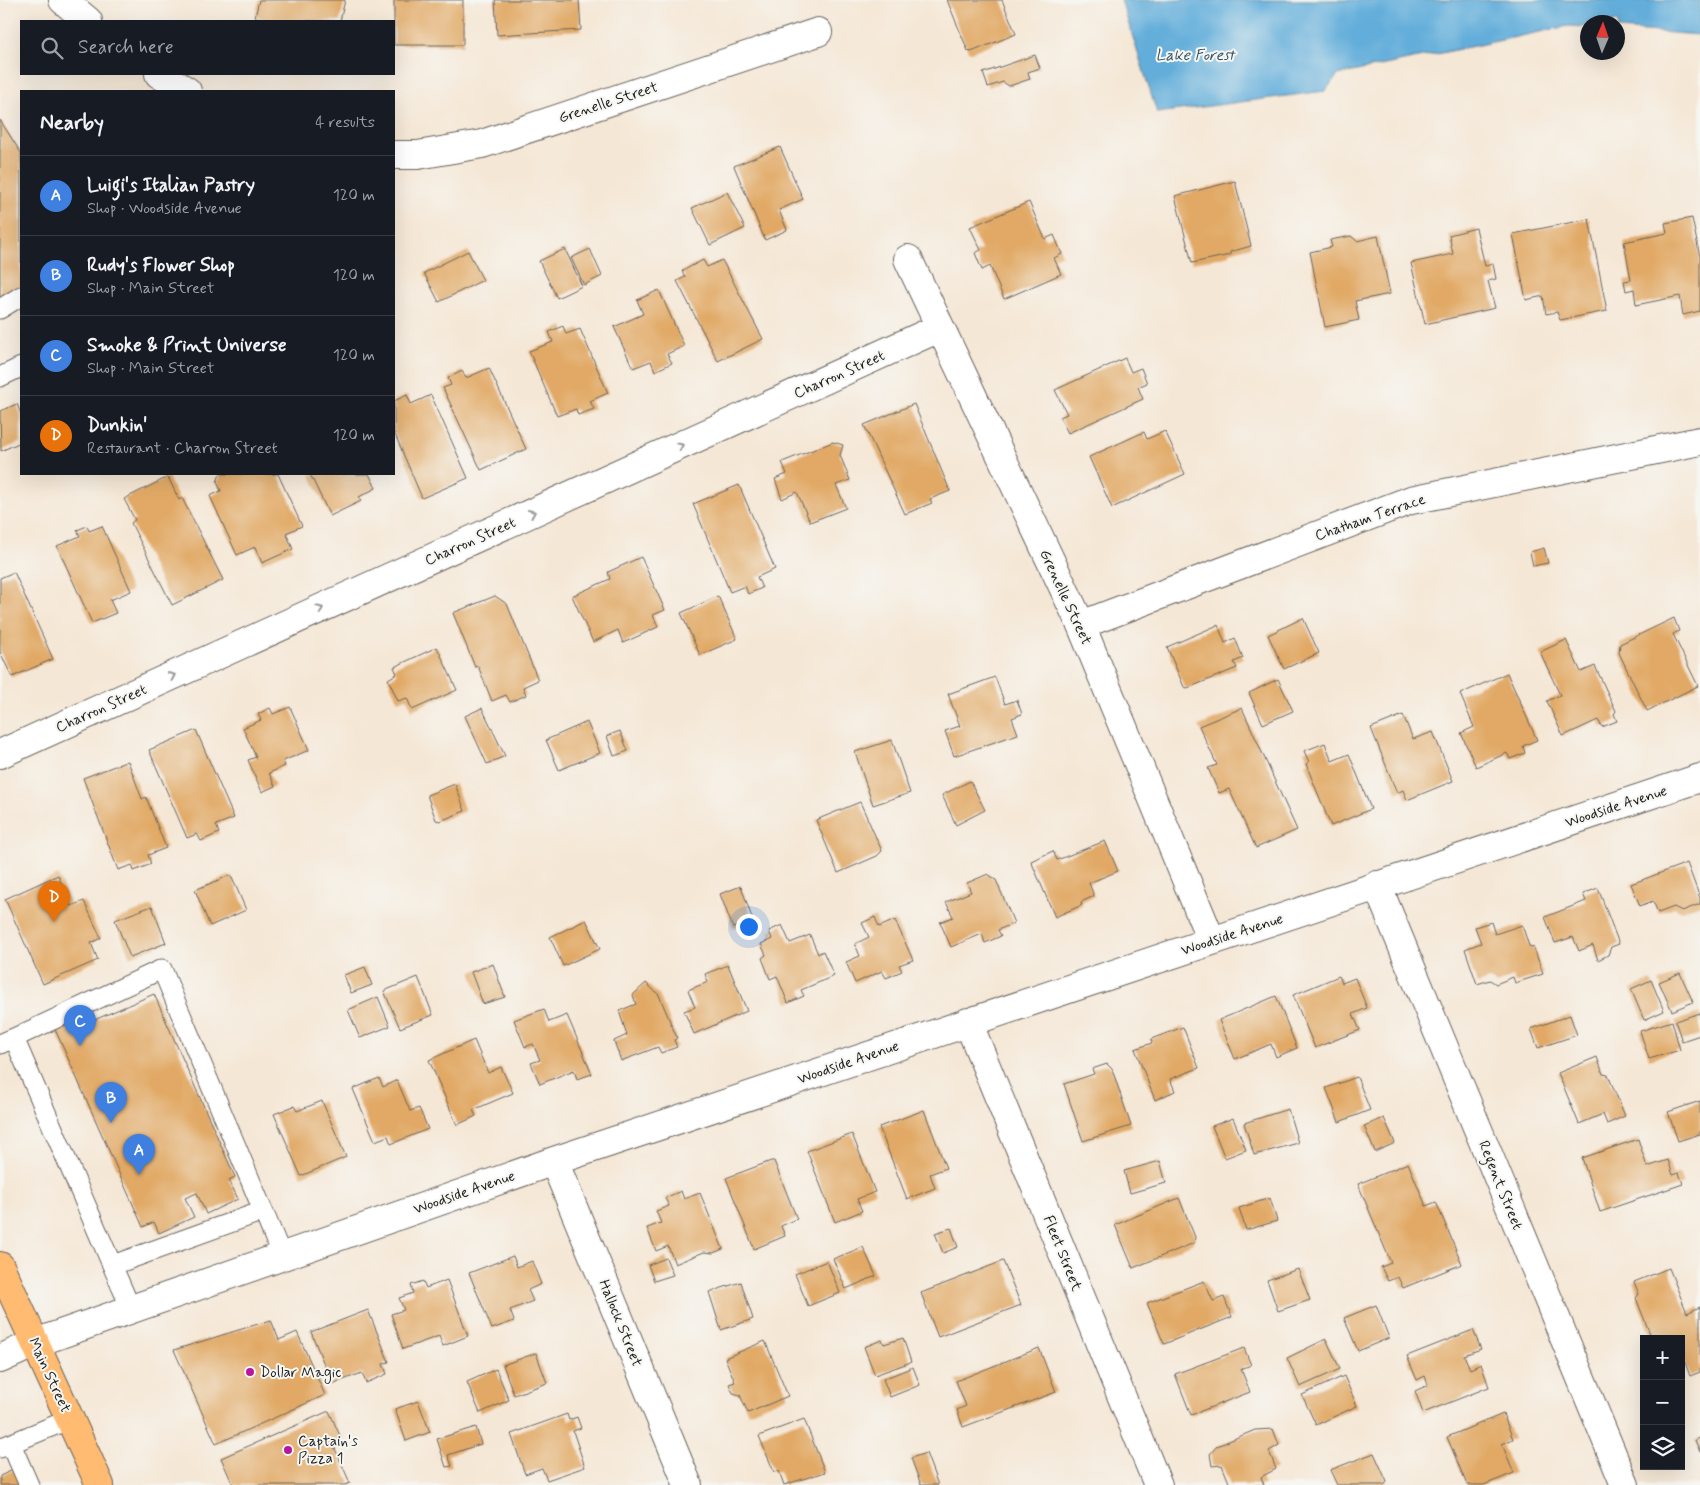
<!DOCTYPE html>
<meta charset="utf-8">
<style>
:root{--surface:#171b24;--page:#242831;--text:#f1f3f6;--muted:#9ea1a6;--line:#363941;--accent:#d690ce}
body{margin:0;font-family:Mynerve,sans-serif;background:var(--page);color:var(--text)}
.controls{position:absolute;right:15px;bottom:15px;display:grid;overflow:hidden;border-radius:0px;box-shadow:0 5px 20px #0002}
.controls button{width:45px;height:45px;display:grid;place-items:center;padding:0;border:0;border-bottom:1px solid var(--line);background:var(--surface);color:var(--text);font:25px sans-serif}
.compass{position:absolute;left:1580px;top:15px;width:45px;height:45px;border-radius:50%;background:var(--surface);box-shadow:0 5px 20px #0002;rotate:2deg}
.you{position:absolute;left:748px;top:926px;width:18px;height:18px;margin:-12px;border:4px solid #fff;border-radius:50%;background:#1a73e8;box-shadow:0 0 0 8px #1a73e833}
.badge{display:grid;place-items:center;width:32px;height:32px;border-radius:50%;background:var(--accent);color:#fff;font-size:16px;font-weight:700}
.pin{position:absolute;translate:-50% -41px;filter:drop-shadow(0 1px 2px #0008)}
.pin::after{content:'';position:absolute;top:26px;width:18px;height:15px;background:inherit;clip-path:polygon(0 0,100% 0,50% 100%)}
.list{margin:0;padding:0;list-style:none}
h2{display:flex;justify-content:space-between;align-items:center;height:65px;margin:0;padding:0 20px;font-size:21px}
h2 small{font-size:16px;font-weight:400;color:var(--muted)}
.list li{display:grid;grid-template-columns:32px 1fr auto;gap:15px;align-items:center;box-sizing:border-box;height:80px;padding:0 20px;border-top:1px solid var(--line)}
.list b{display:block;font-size:19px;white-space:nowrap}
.list p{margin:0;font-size:16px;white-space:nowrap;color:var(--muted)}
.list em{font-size:16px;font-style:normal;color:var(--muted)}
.icon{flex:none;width:28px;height:28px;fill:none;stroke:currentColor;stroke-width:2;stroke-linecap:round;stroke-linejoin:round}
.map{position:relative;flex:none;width:1700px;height:1485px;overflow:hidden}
.search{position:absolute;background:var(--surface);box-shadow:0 5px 20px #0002;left:20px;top:20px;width:375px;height:55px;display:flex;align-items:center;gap:12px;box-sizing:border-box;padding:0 18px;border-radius:0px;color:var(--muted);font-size:19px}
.panel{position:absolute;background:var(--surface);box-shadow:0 5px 20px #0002;left:20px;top:90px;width:375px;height:385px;border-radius:0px}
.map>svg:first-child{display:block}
.water{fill:#62adda;stroke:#3f647b}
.building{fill:#e1a965}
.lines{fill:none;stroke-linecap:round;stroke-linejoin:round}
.service-casing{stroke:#68635d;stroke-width:21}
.minor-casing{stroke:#68635d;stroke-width:30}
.primary-casing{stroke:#68635d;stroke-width:30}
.service{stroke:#fff;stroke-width:19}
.minor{stroke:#fff;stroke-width:28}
.primary{stroke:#febb71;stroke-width:28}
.oneway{stroke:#999}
.poi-dot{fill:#b5179e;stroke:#f6f6f2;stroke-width:2}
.labels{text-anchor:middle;stroke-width:4;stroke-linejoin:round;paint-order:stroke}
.street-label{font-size:15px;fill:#1c1c1c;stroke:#f6f6f2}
.poi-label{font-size:15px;fill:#1c1c1c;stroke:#f6f6f2;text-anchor:start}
.water-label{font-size:16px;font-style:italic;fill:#385668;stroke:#f6f6f2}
</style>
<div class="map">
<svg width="1700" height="1485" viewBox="0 0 1700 1485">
<rect width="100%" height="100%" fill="#f6f6f2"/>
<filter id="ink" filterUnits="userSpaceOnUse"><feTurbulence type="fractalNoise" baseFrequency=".02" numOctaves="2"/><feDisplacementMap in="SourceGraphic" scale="10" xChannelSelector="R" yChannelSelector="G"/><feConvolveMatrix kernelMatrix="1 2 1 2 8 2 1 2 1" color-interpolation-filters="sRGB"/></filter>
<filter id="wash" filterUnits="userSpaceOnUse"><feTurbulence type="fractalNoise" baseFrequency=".0096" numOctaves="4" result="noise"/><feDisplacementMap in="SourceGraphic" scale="20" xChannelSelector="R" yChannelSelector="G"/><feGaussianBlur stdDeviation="1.12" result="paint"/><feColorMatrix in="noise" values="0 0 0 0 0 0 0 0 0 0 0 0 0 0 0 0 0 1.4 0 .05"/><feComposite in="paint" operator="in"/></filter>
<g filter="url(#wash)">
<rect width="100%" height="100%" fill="#f5e7d5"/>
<path class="water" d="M1121 0H1700V35L1618 29V22H1588L1587 27 1568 26 1338 75 1325 91 1157 113Z"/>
<g id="blocks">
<path class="building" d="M259 0H345L340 21H274L255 17Z
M394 0H463V45H394Z
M495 0H579L581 30 497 35Z
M947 0H1002L1016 34 971 52 968 51Z
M1035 55 1040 68 1028 72 1030 79 1009 86 1003 82 988 87 983 73Z
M0 120 21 153V286L0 299Z
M780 147 803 199 779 210 787 230 765 240 734 166Z
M1235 181 1251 246 1230 252V255L1192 263 1175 196Z
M727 192 745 228 710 245 692 208Z
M1029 202 1045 239 1054 235 1062 254 1054 258 1061 274 1004 299 990 266 982 270 975 253 981 250 970 227Z
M1692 218 1700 257V311L1683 315 1680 296 1636 305 1634 289 1626 291 1624 281 1631 280 1624 242 1667 233 1665 223Z
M1589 219 1607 311 1560 320 1557 312 1546 314 1543 296 1526 300 1513 234Z
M1476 228 1485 266 1493 264 1496 279 1488 281 1495 308 1425 324 1411 263 1453 254 1449 235Z
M1351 236 1357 241 1378 236 1390 294 1355 301 1359 320 1325 327 1310 252 1332 247 1330 240Z
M565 249 582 286 557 298 539 261Z
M590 249 602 276 584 285 571 258Z
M468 251 483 280 439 302 424 273Z
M703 260 707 267 722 260 763 339 718 361 677 281 685 277 682 271Z
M659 290 684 346 667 354 672 363 655 371 651 361 633 368 614 327 643 314 637 300Z
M563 326 566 334 580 329 608 393 590 401 594 409 578 415 576 409 557 416 529 351 553 342 549 332Z
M1125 358 1131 372 1141 368 1147 383 1138 387 1143 399 1068 433 1060 417 1067 414 1055 390Z
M489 368 526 449 481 470 443 388 451 385 448 378 462 371 466 378Z
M407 395 411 404 431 395 468 478 422 498 394 432V401Z
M17 404 21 414V442L1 451 0 411Z
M914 404 950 491 930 499 932 503 905 514 864 425Z
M1165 431 1185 474 1112 508 1089 457 1144 432 1147 439Z
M833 442 843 445 840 455 850 480 836 485 846 508 810 522 797 492 782 499 775 479 787 474 782 462Z
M220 474H278L302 526 286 533 293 549 262 563 255 547 237 555 210 496 221 491 217 482Z
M310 474H369L376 488 359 497 361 501 330 516Z
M168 477 179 500 182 498 223 580 172 605 131 523 135 520 124 499Z
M739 485 775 569 757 577 762 588 748 594 745 586 730 592 693 504Z
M87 526 89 531 102 526 131 591 110 600 116 613 92 623 57 546 80 536 77 530Z
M1544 548 1548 563 1533 566 1530 552Z
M641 557 665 610 653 615 658 627 623 643 618 630 593 642 572 596 610 579 608 572Z
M14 572 53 659 12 677 0 652V578Z
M495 596 507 604 538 680 523 687 526 695 510 702 506 695 492 701 478 666 475 667 453 613Z
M718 596 737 639 700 655 681 613Z
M1303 618 1319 653 1284 669 1268 635Z
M1674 618 1679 631 1673 634 1698 686 1647 711 1619 653 1620 644Z
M1218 625 1225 643 1235 638 1243 658 1234 662 1237 668 1188 688 1184 687 1167 647Z
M1566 640 1581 672 1595 666 1616 711 1614 714 1617 721 1602 727 1598 720 1563 736 1547 701 1560 695 1540 652Z
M437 647 457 690 412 710 407 698 398 701 388 679 397 674 394 667Z
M1507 673 1537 740 1523 746 1525 753 1510 759 1507 753 1476 767 1461 733 1474 727 1460 694Z
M995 677 1005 704 1017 700 1022 714 1012 718 1018 734 954 756 945 731 960 726 948 694Z
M1278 679 1293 711 1263 724 1249 693Z
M290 707 309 750 283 761 285 766 269 773 275 786 262 792 248 760 256 757 243 728 261 720 258 714 270 708 273 714Z
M482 708 505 756 487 764 465 716Z
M1242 708 1297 830 1256 848 1229 789 1219 793 1208 768 1217 765 1199 726Z
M1403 715 1413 739 1433 732 1453 781 1407 800 1403 790 1397 793 1371 728Z
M587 722 600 753 559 770 546 740Z
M196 730 234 818 216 825 219 833 201 841 197 834 187 838 149 750Z
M620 731 628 751 614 756 607 736Z
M892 740 910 793 873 805 855 752Z
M1325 743 1332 761 1349 754 1371 809 1331 826 1306 764 1309 762 1304 751Z
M128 761 142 799 146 797 166 848 148 855 151 864 134 871 132 865 118 870 83 778Z
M970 781 985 810 956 825 942 795Z
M455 784 465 811 440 821 436 820 427 795Z
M860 802 882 851 877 856 838 873 816 820Z
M1105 841 1118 871 1089 883 1094 896 1081 902 1082 905 1055 917 1031 861 1053 851 1057 860Z
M1687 863 1700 898V904L1682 911 1674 907 1658 913 1653 901 1640 906 1631 884Z
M988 874 996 880 1014 923 998 930 1001 936 985 943 982 934 951 947 940 922 953 917 946 902 971 892 967 883Z
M58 875 71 906 84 901 101 938 91 943 98 960 43 984 5 899Z
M228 876 232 877 246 910 210 926 195 890Z
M741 886 753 921 733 928 720 894Z
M1598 888 1619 944 1611 947 1608 955 1598 960 1593 945 1579 951 1573 937 1555 943 1545 917 1586 901 1583 894Z
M152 906 166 943 130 957 115 920Z
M875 917 879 927 895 920 913 960 899 965 902 971 886 978 882 971 855 983 846 962 860 956 855 944 869 937 862 923Z
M586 920 600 949 563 966 550 937Z
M1491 922 1495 934 1522 925 1529 946 1534 948 1543 974 1515 983 1513 977 1496 984 1490 980 1477 984 1465 949 1481 943 1475 927Z
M782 925 790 943 810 935 818 954 823 951 834 976 801 990 804 996 788 1003 777 976 770 979 762 958 766 955 761 944 772 939 769 931Z
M493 964 505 997 483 1004 471 972Z
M728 965 747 1011 694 1034 684 1011 695 1007 688 990 708 982 705 974Z
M365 967 372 985 351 993 344 975Z
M1680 973 1693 1002 1672 1011 1659 982Z
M1339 976 1342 983 1355 978 1367 1008 1353 1014 1360 1030 1315 1048 1293 995Z
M418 977 433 1015 400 1028 384 991Z
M1651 980 1664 1011 1644 1020 1631 989Z
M646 983 659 995 677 1038 674 1040 677 1047 661 1053 658 1047 621 1061 614 1041 627 1035 619 1011 636 1004 633 995Z
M154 994 235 1177 229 1180 238 1199 206 1214 197 1193 185 1198 194 1217 159 1233 154 1222 143 1227 54 1027 88 1012 92 1021Z
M1276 996 1297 1048 1276 1057 1271 1044 1235 1059 1219 1020Z
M378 997 390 1026 360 1038 348 1010Z
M544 1009 549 1022 567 1015 592 1074 577 1079 574 1070 540 1084 531 1063 540 1060 533 1044 525 1047 514 1020Z
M1700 1013V1035L1682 1041 1675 1021Z
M1570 1015 1577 1035 1538 1048 1531 1029Z
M1672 1021 1680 1050 1649 1059 1640 1031Z
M1183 1027 1199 1068 1170 1079 1175 1091 1155 1100 1135 1049 1152 1043 1151 1039Z
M474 1040 488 1073 501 1067 513 1093 473 1110 476 1116 457 1125 429 1060Z
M1597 1057 1603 1074 1608 1075 1625 1116 1607 1124 1603 1114 1579 1124 1558 1073Z
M1107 1064 1112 1069 1131 1126 1083 1141 1064 1084 1094 1074 1092 1069Z
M1357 1077 1370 1110 1339 1122 1326 1088Z
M379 1078 383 1087 397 1080 410 1111 419 1108 428 1129 391 1144 388 1136 375 1141 353 1089Z
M322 1101 346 1157 301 1176 274 1114 294 1106 297 1111Z
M1700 1101V1134L1678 1141 1668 1112Z
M1288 1109 1298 1143 1254 1155 1244 1123Z
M924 1110 946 1168 930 1174 935 1188 907 1199 879 1127Z
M1233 1118 1246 1150 1225 1158 1212 1126Z
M1384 1118 1395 1143 1375 1152 1364 1126Z
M852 1134 875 1192 857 1199 862 1211 835 1222 807 1151Z
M1638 1139 1647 1167 1668 1160 1673 1175 1679 1173 1683 1184 1600 1212 1582 1158Z
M771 1161H774L797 1219 781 1226 785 1236 754 1249 726 1178Z
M1160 1161 1166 1183 1130 1193 1124 1171Z
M1408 1163 1426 1206 1436 1202 1462 1264 1403 1288 1398 1277 1388 1281 1381 1267 1391 1263 1358 1184Z
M681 1191 684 1199 700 1193 723 1249 713 1253 704 1252 675 1264 668 1246 656 1251 647 1228 661 1223 656 1211 669 1206 665 1198Z
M1179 1198 1195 1237 1194 1243 1133 1268 1115 1225Z
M1270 1198 1277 1221 1246 1230 1239 1208Z
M951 1228 958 1247 943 1253 935 1233Z
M863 1247 876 1276 846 1289 833 1259Z
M513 1256 517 1267 532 1261 541 1284 528 1290 533 1301 510 1310 514 1321 492 1329 469 1273Z
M666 1258 673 1275 654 1281 648 1265Z
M827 1261 840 1293 808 1306 795 1274Z
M1003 1261 1021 1305 938 1337 921 1293Z
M1669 1268 1687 1313 1700 1307V1372L1690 1376 1681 1352V1339H1652L1636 1298 1639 1294 1634 1282Z
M1298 1269 1310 1300 1278 1311 1267 1280Z
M447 1280 468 1336 443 1346 439 1336 403 1349 391 1314 404 1310 399 1298 413 1293 411 1285 423 1281 426 1288Z
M1204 1281 1213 1301 1224 1297 1232 1317 1164 1344 1147 1303Z
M741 1282 753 1319 721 1330 709 1292Z
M1376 1305 1389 1338 1358 1351 1344 1318Z
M368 1310 389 1362 383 1364 387 1374 366 1383 362 1373 332 1384 311 1332Z
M271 1320 279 1340 297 1332 325 1395 216 1444 174 1350Z
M1473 1330 1481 1349 1464 1355 1470 1369 1481 1364 1489 1387 1423 1413 1415 1391 1428 1385 1425 1376 1417 1380 1407 1356Z
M903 1338 911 1362 875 1375 864 1347 882 1340 884 1344Z
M1326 1339 1340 1369 1300 1387 1287 1358Z
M765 1341 788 1396 748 1413 740 1395 733 1393 729 1384 735 1382 725 1358Z
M1039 1348 1056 1392 963 1427 957 1410 966 1406 956 1381Z
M1244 1348 1251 1365 1241 1369 1250 1392 1191 1415 1175 1374Z
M536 1353 547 1383 514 1395 503 1365Z
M913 1367 920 1385 890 1397 883 1379Z
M496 1369 509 1400 480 1413 467 1382Z
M1344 1376 1357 1406 1316 1425 1302 1395Z
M418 1401 430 1432 406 1441 395 1409Z
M329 1411 341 1438 332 1442 350 1483 345 1485H233L221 1458Z
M567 1414 569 1420 577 1417 581 1428 573 1431 585 1467 547 1480 542 1468 525 1474 511 1434Z
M1503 1414 1513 1439 1502 1444 1514 1473 1484 1485H1467L1447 1437Z
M804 1419 825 1472 784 1485 779 1471 774 1472 759 1436Z
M476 1427 481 1444 448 1455 452 1466 446 1467 437 1439Z
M1273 1429 1279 1445 1269 1451 1276 1469 1261 1477 1264 1485H1230L1222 1465 1212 1466 1210 1454 1217 1446 1255 1430Z
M1700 1438V1452L1695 1440Z
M926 1453 938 1485H921L911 1458Z
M1374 1453 1387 1482 1384 1485H1337L1330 1470Z
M17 1468 25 1485H0V1476Z"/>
</g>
</g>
<g filter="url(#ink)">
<use href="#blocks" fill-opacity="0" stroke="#68635d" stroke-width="1"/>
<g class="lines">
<defs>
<path id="service" d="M0 309 21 296
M0 377 21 367
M14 1038 162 969 282 1256
M0 1044 14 1038 131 1309
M113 1265 263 1211
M11 1444 29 1485
M0 1448 70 1419"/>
<path id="minor" d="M63 0 88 21
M159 74 187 91
M394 155H418L482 144 818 32
M908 259 1081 625 1211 940
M1081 625 1411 500 1700 441
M0 754 939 328
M1377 885 1625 1485
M968 1022 1158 1485
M554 1161 688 1485
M0 1359 35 1343 554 1161 1700 778"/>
<path id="primary" d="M0 1266 100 1485"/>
</defs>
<use href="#service" class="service-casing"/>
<use href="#minor" class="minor-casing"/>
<use href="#primary" class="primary-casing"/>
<use href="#service" class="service"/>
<use href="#minor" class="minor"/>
<use href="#primary" class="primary"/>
</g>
<defs><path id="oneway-chevron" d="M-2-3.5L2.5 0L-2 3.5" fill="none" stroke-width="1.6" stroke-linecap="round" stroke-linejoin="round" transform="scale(1.25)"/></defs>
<g class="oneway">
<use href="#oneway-chevron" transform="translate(680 446) rotate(-24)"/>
<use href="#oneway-chevron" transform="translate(532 513) rotate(-24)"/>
<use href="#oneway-chevron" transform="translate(320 609) rotate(-24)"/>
<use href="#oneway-chevron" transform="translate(172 676) rotate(-24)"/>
</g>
</g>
<g class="poi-dot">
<circle cx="250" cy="1372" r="5"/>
<circle cx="288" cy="1450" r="5"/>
</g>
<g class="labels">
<g class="street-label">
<text transform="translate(608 102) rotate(-18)" y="5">Grenelle Street</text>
<text transform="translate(839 374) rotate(-24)" y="5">Charron Street</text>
<text transform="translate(1370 517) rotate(-19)" y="5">Chatham Terrace</text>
<text transform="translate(470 541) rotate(-24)" y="5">Charron Street</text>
<text transform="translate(1066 597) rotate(65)" y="5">Grenelle Street</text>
<text transform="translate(101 708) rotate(-24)" y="5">Charron Street</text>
<text transform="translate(1616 806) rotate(-18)" y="5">Woodside Avenue</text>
<text transform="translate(1232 934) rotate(-18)" y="5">Woodside Avenue</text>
<text transform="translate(848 1062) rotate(-19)" y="5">Woodside Avenue</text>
<text transform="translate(1501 1185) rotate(68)" y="5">Regent Street</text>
<text transform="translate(464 1192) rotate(-19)" y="5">Woodside Avenue</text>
<text transform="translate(1063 1253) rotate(68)" y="5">Fleet Street</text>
<text transform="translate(621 1323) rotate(68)" y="5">Hallock Street</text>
<text transform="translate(50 1375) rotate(65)" y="5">Main Street</text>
</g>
<g class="poi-label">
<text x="260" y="1377">Dollar Magic</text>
<text x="298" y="1446">Captain's<tspan x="298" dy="17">Pizza 1</tspan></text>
</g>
<g class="water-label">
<text x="1195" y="60">Lake Forest</text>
</g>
</g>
</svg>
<div class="controls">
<button>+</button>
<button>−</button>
<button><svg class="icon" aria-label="layers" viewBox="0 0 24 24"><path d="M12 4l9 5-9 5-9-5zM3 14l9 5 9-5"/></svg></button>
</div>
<svg class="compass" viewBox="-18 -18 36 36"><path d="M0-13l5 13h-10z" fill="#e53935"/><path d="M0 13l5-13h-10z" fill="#9ea1a6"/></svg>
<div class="you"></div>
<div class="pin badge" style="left:139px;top:1175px;background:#3f7fe0">A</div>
<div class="pin badge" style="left:111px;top:1123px;background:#3f7fe0">B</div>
<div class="pin badge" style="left:80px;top:1046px;background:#3f7fe0">C</div>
<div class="pin badge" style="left:54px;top:922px;background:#e8710a">D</div>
<div class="search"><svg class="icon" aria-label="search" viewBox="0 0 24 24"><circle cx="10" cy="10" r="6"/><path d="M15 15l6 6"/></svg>Search here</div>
<section class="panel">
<h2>Nearby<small>4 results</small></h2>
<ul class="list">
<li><span class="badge" style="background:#3f7fe0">A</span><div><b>Luigi's Italian Pastry</b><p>Shop · Woodside Avenue</p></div><em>120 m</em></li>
<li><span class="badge" style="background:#3f7fe0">B</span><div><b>Rudy's Flower Shop</b><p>Shop · Main Street</p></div><em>120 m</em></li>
<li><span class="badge" style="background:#3f7fe0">C</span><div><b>Smoke &amp; Print Universe</b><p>Shop · Main Street</p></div><em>120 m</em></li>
<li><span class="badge" style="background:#e8710a">D</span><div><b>Dunkin'</b><p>Restaurant · Charron Street</p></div><em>120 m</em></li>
</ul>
</section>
</div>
